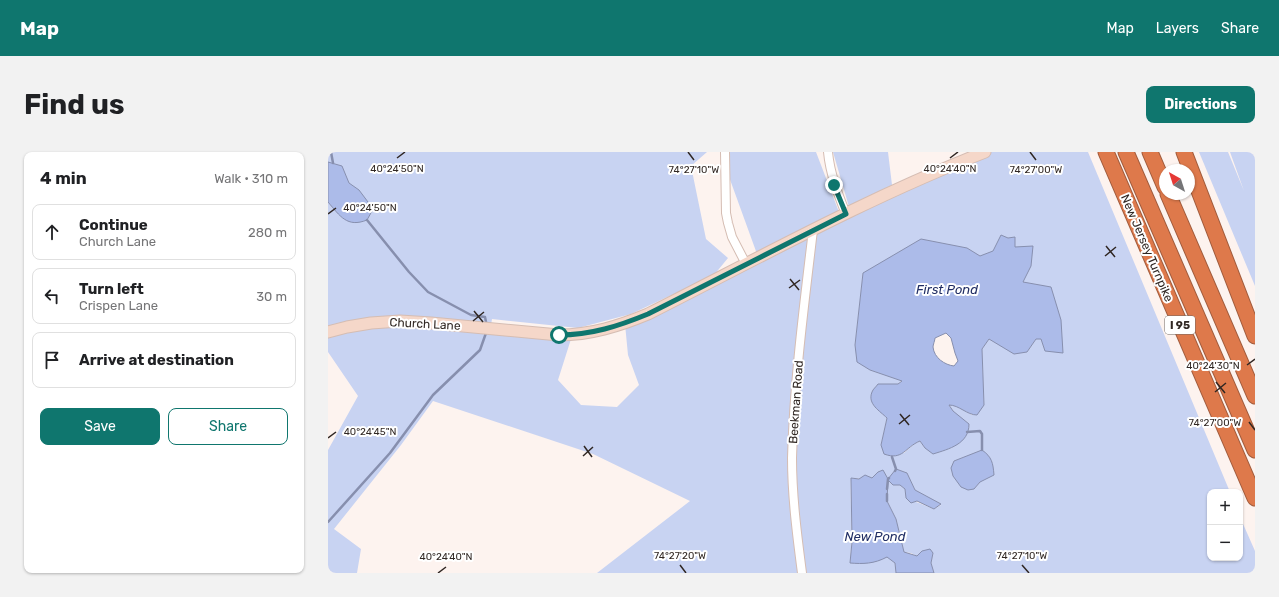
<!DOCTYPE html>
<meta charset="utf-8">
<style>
:root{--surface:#fff;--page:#f2f2f2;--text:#202124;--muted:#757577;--line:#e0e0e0;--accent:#0f766e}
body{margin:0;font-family:Rubik,sans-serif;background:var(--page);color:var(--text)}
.controls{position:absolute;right:12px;bottom:12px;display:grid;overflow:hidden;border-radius:8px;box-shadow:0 1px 3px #0004}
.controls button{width:36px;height:36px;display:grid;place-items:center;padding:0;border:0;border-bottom:1px solid var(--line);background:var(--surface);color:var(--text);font:20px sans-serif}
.compass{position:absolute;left:831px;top:12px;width:36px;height:36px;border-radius:50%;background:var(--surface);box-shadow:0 1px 3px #0004;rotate:321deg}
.stop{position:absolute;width:12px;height:12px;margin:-9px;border:3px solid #0f766e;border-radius:50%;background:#fff}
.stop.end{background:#0f766e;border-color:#fff;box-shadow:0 1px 4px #0008}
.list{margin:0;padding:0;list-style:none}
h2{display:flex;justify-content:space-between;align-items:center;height:52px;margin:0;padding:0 16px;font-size:17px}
h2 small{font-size:13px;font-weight:400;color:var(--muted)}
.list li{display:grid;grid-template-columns:26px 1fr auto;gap:12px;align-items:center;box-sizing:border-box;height:56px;margin:0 8px 8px;padding:0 8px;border:1px solid var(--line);border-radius:8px}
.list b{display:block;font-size:15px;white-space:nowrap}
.list p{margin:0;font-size:13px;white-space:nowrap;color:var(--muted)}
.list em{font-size:13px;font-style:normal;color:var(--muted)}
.actions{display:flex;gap:8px;padding:12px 16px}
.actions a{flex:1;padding:9px 0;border:1px solid var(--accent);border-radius:8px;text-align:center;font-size:14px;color:var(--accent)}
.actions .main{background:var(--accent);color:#fff}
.icon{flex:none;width:22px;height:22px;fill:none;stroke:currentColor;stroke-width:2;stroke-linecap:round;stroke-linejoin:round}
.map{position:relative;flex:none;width:927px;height:421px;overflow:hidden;border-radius:8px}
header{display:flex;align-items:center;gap:24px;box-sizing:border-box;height:56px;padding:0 20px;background:var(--accent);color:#fff}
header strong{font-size:19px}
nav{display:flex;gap:22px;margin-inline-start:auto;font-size:14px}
.intro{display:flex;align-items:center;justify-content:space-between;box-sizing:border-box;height:96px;padding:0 24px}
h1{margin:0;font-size:28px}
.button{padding:10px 18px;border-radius:8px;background:var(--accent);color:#fff;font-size:14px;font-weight:700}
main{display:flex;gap:24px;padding:0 24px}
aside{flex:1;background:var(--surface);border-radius:8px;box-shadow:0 1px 3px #0004}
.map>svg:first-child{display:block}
.green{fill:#c8d3f2;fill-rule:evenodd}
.water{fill:#acbbe9;stroke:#878fae;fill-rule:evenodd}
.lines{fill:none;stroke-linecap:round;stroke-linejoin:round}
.stream{stroke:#878fae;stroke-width:2.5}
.street-casing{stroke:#d5bdb3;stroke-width:10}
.secondary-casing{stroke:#d5bdb3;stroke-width:13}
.highway-casing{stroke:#a15c3d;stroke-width:17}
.street{stroke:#fff;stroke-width:8}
.secondary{stroke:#f5d7c9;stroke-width:11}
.highway{stroke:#de794b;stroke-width:15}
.route{stroke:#0f766e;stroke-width:5}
.ticks{fill:none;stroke:#302723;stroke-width:1.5}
.labels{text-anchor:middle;stroke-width:4;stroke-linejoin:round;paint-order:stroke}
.shield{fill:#fff;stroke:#6e6865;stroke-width:1}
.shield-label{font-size:11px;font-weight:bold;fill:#302723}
.street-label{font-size:12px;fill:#302723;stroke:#fff}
.water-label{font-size:13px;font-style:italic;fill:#212e64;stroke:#fff}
.ticks-label{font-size:10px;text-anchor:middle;fill:#302723;stroke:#fff;stroke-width:4;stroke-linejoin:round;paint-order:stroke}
</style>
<header>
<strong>Map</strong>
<nav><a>Map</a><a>Layers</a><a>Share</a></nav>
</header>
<div class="intro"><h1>Find us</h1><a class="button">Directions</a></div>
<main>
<aside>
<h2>4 min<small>Walk · 310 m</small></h2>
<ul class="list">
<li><svg class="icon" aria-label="ahead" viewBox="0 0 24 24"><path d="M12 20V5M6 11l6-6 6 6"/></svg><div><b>Continue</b><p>Church Lane</p></div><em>280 m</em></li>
<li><svg class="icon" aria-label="left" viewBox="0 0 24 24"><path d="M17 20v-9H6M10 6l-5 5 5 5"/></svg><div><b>Turn left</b><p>Crispen Lane</p></div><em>30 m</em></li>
<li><svg class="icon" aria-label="arrive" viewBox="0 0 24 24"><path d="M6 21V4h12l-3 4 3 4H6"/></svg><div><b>Arrive at destination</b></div></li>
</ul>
<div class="actions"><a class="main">Save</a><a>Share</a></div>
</aside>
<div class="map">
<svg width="927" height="421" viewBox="0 0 927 421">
<rect width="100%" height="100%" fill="#fdf3ef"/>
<path class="green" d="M0 0H379L363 14 378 87 400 106 386 123 303 162 250 176 164 167 163 173 103 166 0 177Z
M399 0H488L511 60 429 102 400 22Z
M505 0H560L564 33 521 55Z
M657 0H760L902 340H882V406H912V365L927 399V421H606L603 411 605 401 594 399 589 404 583 401 576 400 568 367 559 349 560 327 550 320 544 327 523 326C522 354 525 382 522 410L554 407 559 404 567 411 568 421H269L362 349 265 302 105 249 73 293 6 377 33 397 29 421H0V298L30 244 0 200V185L39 176 72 173 243 187 230 228 253 253 289 255 311 233 300 203 297 172ZM535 121 733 168 713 186 708 187 699 200 661 187 654 197 656 253 644 263 629 254 621 252 625 259 597 296 592 289 586 292 576 301 553 293 559 265 544 240 550 232H570L574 228 542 218 527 193ZM637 305 652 330 646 337 626 309ZM579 321 587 338 613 353 606 357 578 346 577 337 572 333Z
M871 0H900L916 39 902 0H927V134Z"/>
<path class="water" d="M0 10 14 14 21 31 31 38 40 50 44 59 39 68C19 76 12 64 0 50Z
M673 83 680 86 687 85V95L705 94 703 114 695 130 723 135 733 168 735 201 717 199 713 187H708L699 200 686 202 661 187 654 197 656 253 649 263C639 263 631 253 621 253L625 259 641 272C641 292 621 297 605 302L597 296 592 289C577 295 575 309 556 302L553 293 559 266C552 259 539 252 544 240 545 237 548 235 550 232H570L574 229 542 218 529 210 527 193 535 121 593 87 639 96 652 104 665 99ZM618 181 623 186 627 201 630 209 626 214C617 213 606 206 605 195 605 193 607 188 607 186Z
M654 298C664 305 665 311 666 323L652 330 646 337 640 338 633 335 625 324 623 316 626 309Z
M568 317 579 321 587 338 613 352 606 357 589 349 583 351 578 346 577 337 572 333H565L560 328 559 349 568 367 576 400 589 404 594 399 602 397 605 401 603 411 606 421H568L567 411 559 405C546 412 535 412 522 411L524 390 523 326 531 327 537 323 544 326 550 320 555 318 560 327Z"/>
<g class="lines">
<path class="stream" d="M3 0 5 11
M39 68 81 120 100 140 143 163 157 165 158 170
M639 280 652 279 654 282V298
M564 305 568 317 567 319
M559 337 560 327 561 326
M559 349V342
M0 370 62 301 105 243 152 198 158 181"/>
<defs>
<path id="street" d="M397 0 398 61 400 71 404 85 418 112
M500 0C502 22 510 42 518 62
M474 421C469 383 464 344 464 306 466 230 476 154 485 78"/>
<path id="secondary" d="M0 180 19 175 43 171 72 169 103 171 231 183C263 183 291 174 320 162 431 106 541 45 657 0"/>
<path id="highway" d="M778 0 927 346
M798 0 927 298
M822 0 837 35
M856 0 927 184
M840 42 927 244"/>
</defs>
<use href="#street" class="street-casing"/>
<use href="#secondary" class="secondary-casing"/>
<use href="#highway" class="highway-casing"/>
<use href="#street" class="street"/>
<use href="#secondary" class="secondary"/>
<use href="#highway" class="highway"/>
</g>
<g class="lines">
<path class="route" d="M231 183C263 183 291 174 320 162L518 62 506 33"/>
</g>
<path class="ticks" d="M360 0 366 8M702 0 708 8M69 6 77 0M622 6 630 0M0 62 8 56M778 94 787 105M777 104 788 95M462 127 471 138M461 136 472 128M146 159 155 170M145 169 156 160M919 213 927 207M888 230 897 241M887 240 898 231M572 262 581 273M921 270 927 278M571 272 582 263M0 286 8 280M256 294 264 305M255 304 265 295M352 413 358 421M694 413 701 421M110 421 118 415"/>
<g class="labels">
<rect class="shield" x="837" y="164" width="30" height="18" rx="3"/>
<g class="shield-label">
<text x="852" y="177">I 95</text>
</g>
<g class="street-label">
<text transform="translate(819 96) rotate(67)" y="4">New Jersey Turnpike</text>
<text transform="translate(97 172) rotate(3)" y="4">Church Lane</text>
<text transform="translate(468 250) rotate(-86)" y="4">Beekman Road</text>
</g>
<g class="water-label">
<text x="619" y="142">First Pond</text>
<text x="547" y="389">New Pond</text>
</g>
</g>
<g class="ticks-label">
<text x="69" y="20">40°24'50"N</text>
<text x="622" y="20">40°24'40"N</text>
<text x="366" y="21">74°27'10"W</text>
<text x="708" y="21">74°27'00"W</text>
<text x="42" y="59">40°24'50"N</text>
<text x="885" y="217">40°24'30"N</text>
<text x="887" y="274">74°27'00"W</text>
<text x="42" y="283">40°24'45"N</text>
<text x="352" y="407">74°27'20"W</text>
<text x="694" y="407">74°27'10"W</text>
<text x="118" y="408">40°24'40"N</text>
</g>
</svg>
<div class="controls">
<button>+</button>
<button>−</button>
</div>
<svg class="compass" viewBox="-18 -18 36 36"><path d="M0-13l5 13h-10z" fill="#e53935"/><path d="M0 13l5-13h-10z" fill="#757577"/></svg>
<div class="stop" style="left:231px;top:183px"></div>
<div class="stop end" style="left:506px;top:33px"></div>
</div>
</main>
